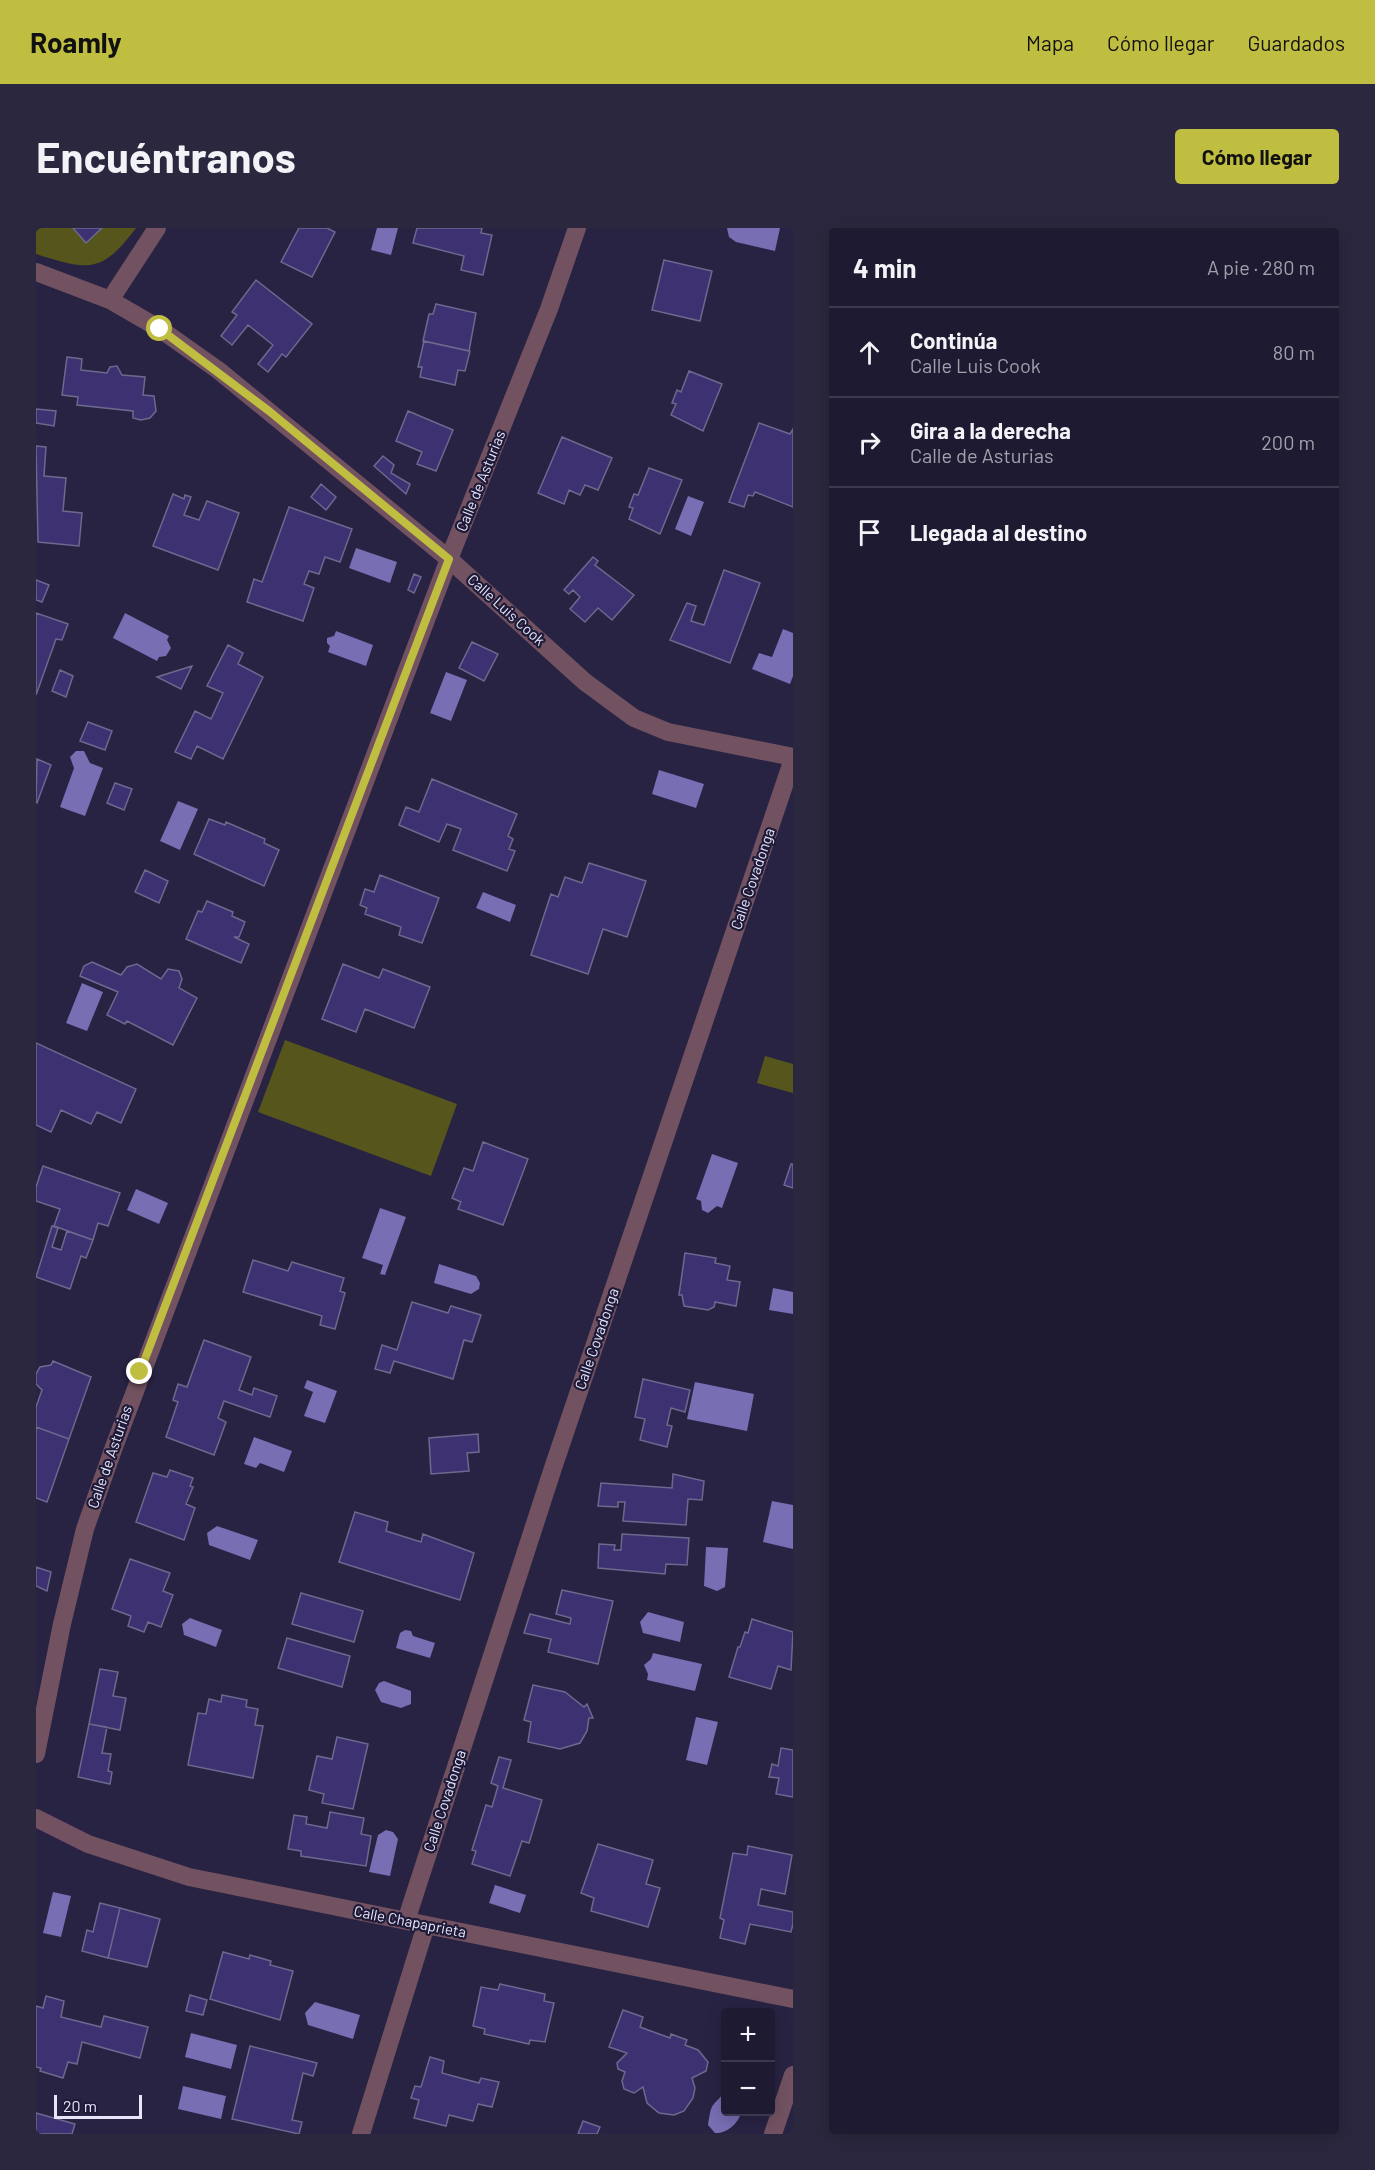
<!DOCTYPE html>
<html lang="es">
<meta charset="utf-8">
<style>
:root{--surface:#1e1a32;--page:#2b273e;--text:#f1f3f6;--muted:#a1a1ac;--line:#3c384d;--accent:#c0be40}
body{margin:0;font-family:Barlow,sans-serif;background:var(--page);color:var(--text)}
.controls{position:absolute;right:18px;bottom:18px;display:grid;overflow:hidden;border-radius:6px;box-shadow:0 3px 15px #0003}
.controls button{width:54px;height:54px;display:grid;place-items:center;padding:0;border:0;border-bottom:2px solid var(--line);background:var(--surface);color:var(--text);font:30px sans-serif}
.scale{position:absolute;left:18px;bottom:15px;width:88px;box-sizing:border-box;padding-left:6px;border:3px solid #e6e5fa;border-top:0;font-size:16px;line-height:21px;white-space:nowrap;color:#e6e5fa;-webkit-text-stroke:4px #1e1a38;paint-order:stroke}
.stop{position:absolute;width:18px;height:18px;margin:-14px;border:4px solid #c0be40;border-radius:50%;background:#fff}
.stop.end{background:#c0be40;border-color:#fff;box-shadow:0 2px 6px #0008}
.list{margin:0;padding:0;list-style:none}
h2{display:flex;justify-content:space-between;align-items:center;height:78px;margin:0;padding:0 24px;font-size:26px}
h2 small{font-size:20px;font-weight:400;color:var(--muted)}
.list li{display:grid;grid-template-columns:39px 1fr auto;gap:18px;align-items:center;box-sizing:border-box;height:90px;padding:0 24px;border-top:2px solid var(--line)}
.list b{display:block;font-size:22px;white-space:nowrap}
.list p{margin:0;font-size:20px;white-space:nowrap;color:var(--muted)}
.list em{font-size:20px;font-style:normal;color:var(--muted)}
.icon{flex:none;width:33px;height:33px;fill:none;stroke:currentColor;stroke-width:2;stroke-linecap:round;stroke-linejoin:round}
.map{position:relative;flex:none;width:757px;height:1906px;overflow:hidden;border-radius:6px}
header{display:flex;align-items:center;gap:36px;box-sizing:border-box;height:84px;padding:0 30px;background:var(--accent);color:#111}
header strong{font-size:28px}
nav{display:flex;gap:33px;margin-inline-start:auto;font-size:21px}
.intro{display:flex;align-items:center;justify-content:space-between;box-sizing:border-box;height:144px;padding:0 36px}
h1{margin:0;font-size:42px}
.button{padding:15px 27px;border-radius:6px;background:var(--accent);color:#111;font-size:21px;font-weight:700}
main{display:flex;gap:36px;padding:0 36px}
aside{flex:1;background:var(--surface);border-radius:6px;box-shadow:0 3px 15px #0003}
.map>svg:first-child{display:block}
.green{fill:#56551c}
.water{fill:#776eb4}
.building{fill:#3d3171;stroke:#6c698e;stroke-width:1.5}
.lines{fill:none;stroke-linecap:round;stroke-linejoin:round}
.street{stroke:#725261;stroke-width:18}
.route{stroke:#c0be40;stroke-width:8}
.labels{text-anchor:middle;stroke-width:4.5;stroke-linejoin:round;paint-order:stroke}
.street-label{font-size:15px;fill:#e6e5fa;stroke:#1e1a38}
</style>
<header>
<strong>Roamly</strong>
<nav><a>Mapa</a><a>Cómo llegar</a><a>Guardados</a></nav>
</header>
<div class="intro"><h1>Encuéntranos</h1><a class="button">Cómo llegar</a></div>
<main>
<div class="map">
<svg width="757" height="1906" viewBox="0 0 757 1906">
<rect width="100%" height="100%" fill="#282343"/>
<path class="green" d="M0 0H100C65 47 51 42 0 26Z
M249 812 421 876 395 948 222 884Z
M729 828 757 836V865L721 855Z"/>
<path class="water" d="M341 0H362L355 27 335 22Z
M691 0H744L739 23 700 14 693 9Z
M652 268 668 274 655 308 639 301Z
M320 320 361 334 354 355 313 340Z
M89 385 133 408 131 412 135 420 130 428 123 429 121 433 77 410Z
M747 401 757 405V448L754 456 716 441 723 425 736 429Z
M300 403 337 417 330 438 292 424 294 418 291 415V410L298 408Z
M410 444 431 452 415 493 394 485Z
M40 523H48L54 535 67 540 49 588 24 579 38 540 34 529Z
M623 542 668 556 660 580 616 566Z
M142 573 162 581 144 622 124 613Z
M447 664 480 677 474 694 440 680Z
M46 755 67 764 51 803 30 795Z
M676 926 702 935 686 980 681 978 672 985 666 982 665 973 660 971Z
M100 961 132 975 123 996 91 982Z
M344 980 370 989 349 1047 344 1046 347 1037 326 1030Z
M403 1036 440 1048 444 1055 443 1061 435 1066 398 1055Z
M737 1060 757 1064V1086L733 1082Z
M271 1152 301 1163 289 1195 268 1188 277 1164 268 1160Z
M659 1154 718 1166 711 1203 651 1191Z
M218 1209 256 1223 248 1244 224 1235 220 1240 208 1236Z
M736 1273 757 1277V1321L727 1314Z
M181 1298 222 1312 214 1332 173 1317 171 1305Z
M670 1319 692 1320 689 1359 681 1363 668 1358Z
M612 1384 648 1394 644 1414 607 1405 604 1394Z
M154 1390 186 1402 180 1419 148 1407 146 1396Z
M369 1402 375 1403 377 1408 399 1415 394 1430 360 1420 364 1405Z
M617 1425 666 1436 659 1463 611 1452 612 1446 608 1437 615 1431Z
M348 1453 375 1463V1476L365 1480 345 1474 339 1462 343 1455Z
M660 1489 682 1494 671 1537 650 1532Z
M350 1602 357 1604 362 1611 354 1648 333 1644 342 1607Z
M459 1657 490 1667 484 1685 453 1675Z
M17 1664 35 1668 25 1709 7 1705Z
M279 1774 324 1787 317 1811 272 1797 269 1785Z
M155 1805 201 1817 195 1841 149 1829Z
M147 1858 190 1868 185 1891 142 1881Z
M689 1864 690 1884 705 1885C702 1896 690 1906 679 1905L672 1897C676 1874 674 1881 689 1864Z"/>
<path class="building" d="M37 0H66L50 15Z
M263 0H291L299 4 276 49 245 34Z
M381 0H446L445 5 456 7 447 47 425 42 428 28 377 15Z
M628 32 676 43 664 93 616 82Z
M220 52 276 96 250 129 246 126 232 144 222 136 237 117 212 97 196 117 185 108 201 87 196 84Z
M400 76 440 85 433 123 387 113 393 86H397Z
M388 113 434 123 429 143 422 142 419 157 384 149 386 139H382Z
M31 129 46 131 45 142 71 145 74 139 81 138 86 147 109 149 107 167 118 168 120 183 114 190 105 192 97 190V183L41 177 42 169 26 167Z
M653 143 686 156 667 203 635 187 640 176 636 175 641 162 645 164Z
M0 181 20 183 18 198 0 195Z
M372 183 417 202 400 243 381 236 386 224 360 213Z
M723 195 754 206 757 201V279L719 264 717 268 712 267 708 279 693 274Z
M526 209 576 230 562 262 549 257 544 267 533 262 528 276 502 265Z
M0 218 10 219 8 248 30 250 27 283 46 285 43 318 2 314Z
M347 228 358 237 355 245 374 256 370 266 338 238Z
M613 240 646 252 624 306 593 291 597 280 593 279 598 266 602 267Z
M285 256 300 269 290 282 275 269Z
M137 266 148 271 149 267 155 269 148 287 163 292 171 273 203 285 182 342 117 318Z
M253 279 316 301 304 334 289 329 283 346 273 343 268 356 278 360 267 393 211 374 218 351 226 354Z
M557 329 562 333 559 337 598 367 576 392 562 380 549 394 534 381 544 369 537 362 533 366 528 362Z
M688 342 724 355 694 435 634 412 651 375 660 378 655 393 668 397Z
M378 346 385 349 378 365 372 362Z
M0 352 13 357 6 374 0 372Z
M0 385 32 396 26 412 20 411 0 467Z
M436 414 462 426 448 453 423 440Z
M192 417 207 425 202 436 227 449 187 531 161 518 155 531 139 524 159 483 175 491 187 465 171 458Z
M156 438 145 461 121 449Z
M24 442 37 448 30 469 16 463Z
M52 494 76 503 69 522 44 513Z
M1 531 15 537 1 575 0 574Z
M396 551 481 586 472 608 477 611 473 621 479 623 471 643 417 622 425 601 411 596 403 614 363 597 370 579 383 584Z
M79 555 96 561 88 582 71 575Z
M173 591 189 597 190 594 229 611 228 615 243 622 228 658 158 626Z
M553 635 610 653 591 709 567 701 552 746 495 727 515 666 522 669 529 649 546 655Z
M109 642 132 653 123 675 99 664Z
M344 647 403 670 386 715 363 707 365 699 329 686 331 680 324 677 329 661 338 664Z
M171 673 197 684 196 688 209 694 203 709H198L213 716 205 735 150 711 162 683 166 684Z
M56 734 85 747 91 739 101 736 125 751 132 741 143 743 146 751 143 760 161 770 137 817 91 793 89 796 71 787 82 764 44 748 48 738Z
M307 736 343 750 347 741 394 759 378 800 329 781 320 804 286 791Z
M0 815 100 861 85 895 61 884 55 896 25 882 15 904 0 897Z
M447 914 492 931 467 997 422 981 425 974 416 970 428 940 437 943Z
M755 936H757V960L748 957Z
M7 938 84 965 72 998 62 995 57 1012 18 998 24 981 0 973V959Z
M16 998 22 1000 16 1019 25 1022 31 1003 57 1012 50 1030 45 1028 34 1061 0 1049Z
M649 1025 680 1030 679 1035 694 1038 691 1052 704 1054 700 1078 679 1074 678 1079 672 1082 648 1078 646 1067H643Z
M217 1032 252 1043 256 1034 308 1050 304 1063 309 1065 299 1101 284 1097 286 1088 207 1064Z
M376 1074 412 1085 415 1078 445 1087 436 1114 428 1112 417 1151 358 1133 354 1145 339 1141 346 1117 361 1122Z
M168 1112 215 1129 203 1162 216 1167 218 1160 241 1168 234 1189 188 1173 182 1190 190 1194 178 1227 130 1209 142 1174 137 1172 142 1156 151 1159Z
M17 1133 55 1149 33 1211 0 1199V1179L6 1162 0 1156V1146L4 1139 15 1137Z
M607 1151 654 1162 649 1184 635 1180 631 1197 636 1198 631 1219 604 1212 609 1191 599 1189Z
M0 1199 33 1211 11 1274 0 1270Z
M442 1206 443 1224 431 1225 433 1243 395 1246 393 1210Z
M134 1242 157 1250 154 1258 157 1259 150 1276 159 1280 148 1312 100 1294 117 1245 131 1249Z
M637 1246 668 1253 666 1272 652 1271 650 1297 587 1293 589 1274H582V1279L562 1278 565 1255 636 1260Z
M319 1284 352 1294 350 1303 385 1314 387 1306 438 1325 424 1372 303 1334Z
M586 1306 653 1310 651 1337 630 1336 629 1346 562 1340 563 1316 579 1317 578 1322H585Z
M94 1331 134 1345 127 1363 137 1367 125 1399 112 1394 108 1404 92 1398 95 1388 76 1381Z
M0 1339 15 1344 11 1363 0 1358Z
M526 1362 577 1373 562 1436 512 1424 515 1411 488 1405 494 1386 534 1396 535 1390 520 1386Z
M265 1365 327 1383 318 1414 256 1396Z
M716 1391 757 1404 755 1442 742 1438 735 1461 693 1449 702 1419H704L709 1404 712 1405Z
M251 1410 314 1428 306 1459 242 1440Z
M64 1441 82 1444 77 1468 90 1470 84 1502 53 1496Z
M497 1457 529 1464 548 1479 551 1476 557 1490H553L551 1503 544 1515 524 1521 492 1514 495 1494 488 1492Z
M186 1467 211 1472 210 1479 222 1481 219 1497 227 1498 217 1550 152 1537 162 1485 170 1486 173 1471 185 1474Z
M53 1496 71 1499 66 1525 75 1526 72 1543 76 1544 74 1556 42 1549Z
M301 1509 332 1516 317 1581 286 1575 288 1566 273 1562 281 1528 296 1531Z
M745 1520 757 1522V1569L740 1566 743 1550 733 1549 736 1536 742 1538Z
M463 1529 475 1532 467 1560 506 1572 493 1615 486 1613 474 1648 436 1636 440 1623 436 1622 450 1577 456 1579 462 1558 455 1555Z
M294 1584 328 1590 325 1606 335 1608 330 1638 265 1628V1623L252 1621 258 1587 271 1589 270 1596 291 1600Z
M562 1616 617 1632 610 1656 624 1660 612 1699 555 1683 558 1670 545 1665Z
M712 1618 756 1627 749 1666 725 1661 722 1677 757 1684V1696L755 1704 714 1696 709 1716 684 1710 688 1692 684 1690 697 1625 711 1627Z
M64 1675 84 1680 72 1730 46 1723 51 1702 57 1704Z
M84 1680 124 1691 111 1739 72 1730Z
M187 1724 213 1731 214 1727 235 1733 234 1737 257 1743 244 1792 174 1771Z
M464 1756 509 1766 508 1773 518 1775 509 1814 494 1812 493 1816 448 1806 449 1801 437 1798 445 1759 462 1762Z
M154 1767 171 1772 167 1787 150 1783Z
M10 1768 28 1773 25 1789 65 1799 68 1788 112 1799 104 1830 46 1814 41 1836 32 1834 27 1850 4 1843 5 1840 0 1839V1778L7 1780Z
M587 1782 607 1789 604 1799 634 1810 635 1806 651 1812 649 1817 662 1822 672 1834 670 1843 656 1850 659 1860 657 1870 648 1883 638 1887 623 1885 611 1875 607 1859 598 1865 588 1861 586 1853 589 1844 582 1841 581 1835 591 1825 573 1819Z
M214 1818 281 1835 277 1848 267 1845 256 1892 266 1894 263 1906 196 1891Z
M394 1829 408 1833 406 1845 443 1855 445 1850 463 1854 456 1879 442 1876 437 1893 413 1887 410 1898 378 1890 383 1872 375 1870 379 1858 385 1859Z
M0 1885 39 1896 36 1906H0Z
M547 1893 564 1899 561 1906H542Z"/>
<g class="lines">
<path class="street" d="M0 44 74 72 124 101 182 142 413 331 549 454 598 490 632 504 757 529
M74 72 121 0
M0 1526 26 1396 49 1301 78 1219 413 331 513 81 541 0
M0 1590 52 1616 153 1649 757 1771
M370 1693 517 1240 757 531
M325 1906 390 1697
M737 1906 757 1847"/>
</g>
<g class="lines">
<path class="route" d="M104 1144 413 331 233 183 124 101"/>
</g>
<g class="labels">
<g class="street-label">
<text transform="translate(445 253) rotate(-68)" y="5">Calle de Asturias</text>
<text transform="translate(470 382) rotate(42)" y="5">Calle Luis Cook</text>
<text transform="translate(717 651) rotate(-71)" y="5">Calle Covadonga</text>
<text transform="translate(561 1111) rotate(-71)" y="5">Calle Covadonga</text>
<text transform="translate(74 1229) rotate(-71)" y="5">Calle de Asturias</text>
<text transform="translate(409 1573) rotate(-72)" y="5">Calle Covadonga</text>
<text transform="translate(374 1694) rotate(11)" y="5">Calle Chapaprieta</text>
</g>
</g>
</svg>
<div class="controls">
<button>+</button>
<button>−</button>
</div>
<div class="scale">20 m</div>
<div class="stop" style="left:124px;top:101px"></div>
<div class="stop end" style="left:104px;top:1144px"></div>
</div>
<aside>
<h2>4 min<small>A pie · 280 m</small></h2>
<ul class="list">
<li><svg class="icon" aria-label="ahead" viewBox="0 0 24 24"><path d="M12 20V5M6 11l6-6 6 6"/></svg><div><b>Continúa</b><p>Calle Luis Cook</p></div><em>80 m</em></li>
<li><svg class="icon" aria-label="right" viewBox="0 0 24 24"><path d="M7 20v-9h11M14 6l5 5-5 5"/></svg><div><b>Gira a la derecha</b><p>Calle de Asturias</p></div><em>200 m</em></li>
<li><svg class="icon" aria-label="arrive" viewBox="0 0 24 24"><path d="M6 21V4h12l-3 4 3 4H6"/></svg><div><b>Llegada al destino</b></div></li>
</ul>
</aside>
</main>
